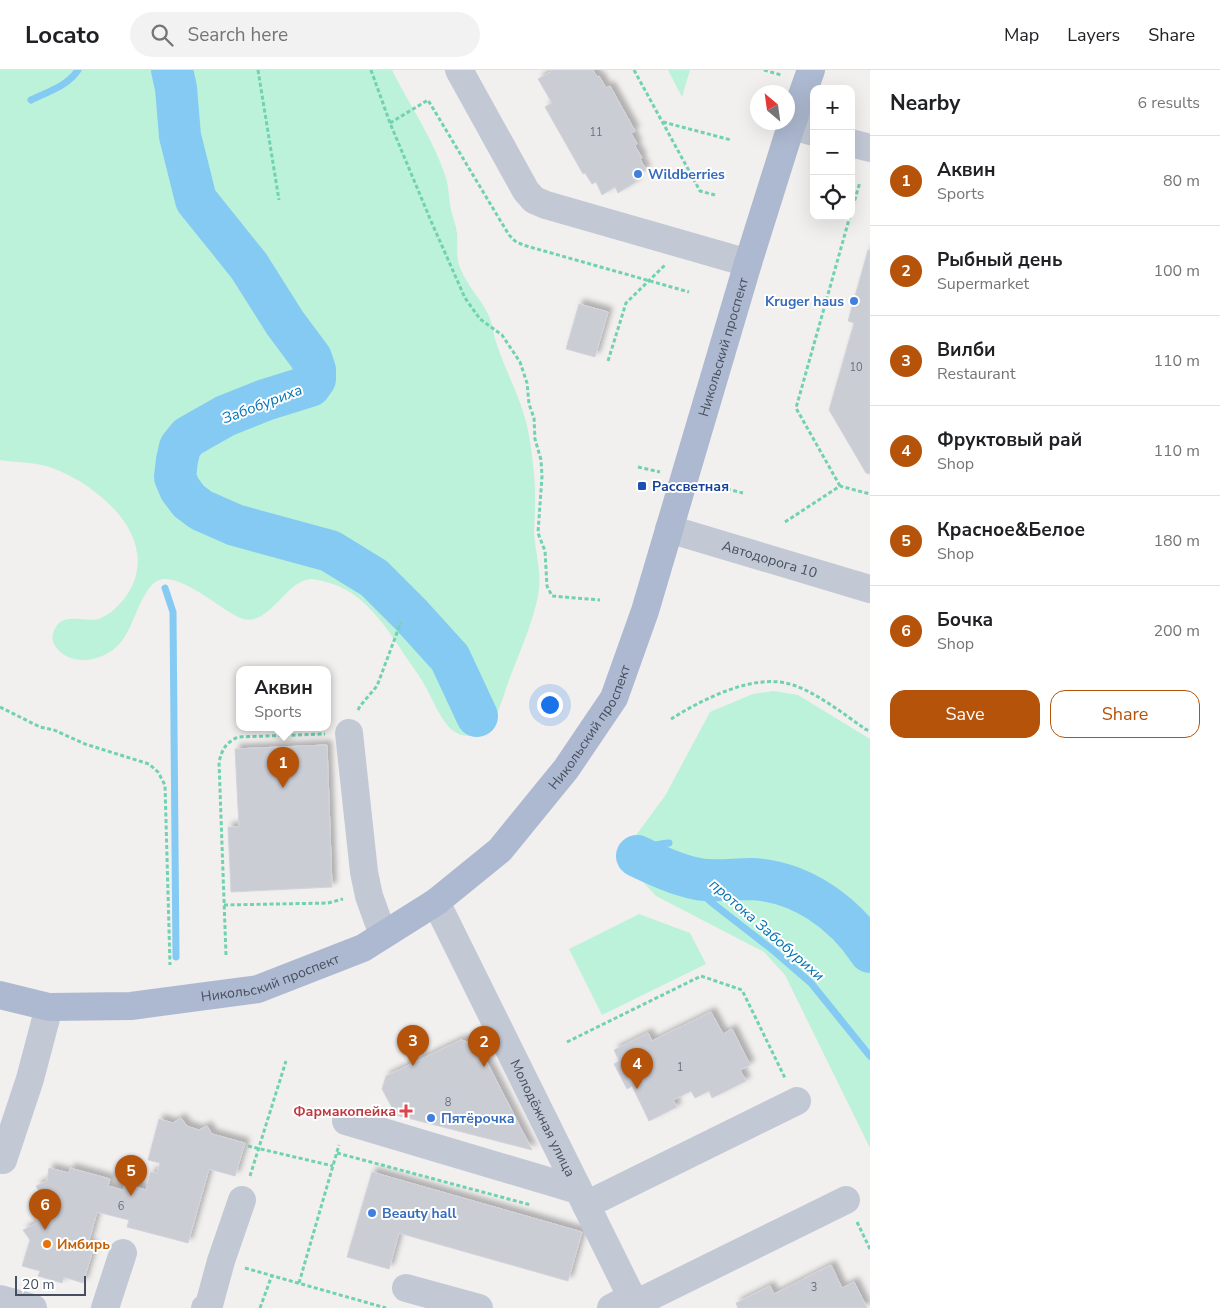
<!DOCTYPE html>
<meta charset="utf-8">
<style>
:root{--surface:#fff;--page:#f2f2f2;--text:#202124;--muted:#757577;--line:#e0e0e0;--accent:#b45309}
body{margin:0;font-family:"Nunito Sans",sans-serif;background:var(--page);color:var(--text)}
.controls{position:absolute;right:15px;top:15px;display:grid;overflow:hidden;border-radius:10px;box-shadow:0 5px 20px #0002}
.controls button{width:45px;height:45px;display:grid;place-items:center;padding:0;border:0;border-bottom:1px solid var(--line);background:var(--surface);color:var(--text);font:25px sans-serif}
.compass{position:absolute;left:750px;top:15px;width:45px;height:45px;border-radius:50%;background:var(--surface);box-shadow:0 5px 20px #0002;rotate:331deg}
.scale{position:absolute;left:15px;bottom:12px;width:71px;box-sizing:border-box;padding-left:5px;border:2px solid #464f5e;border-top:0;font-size:14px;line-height:18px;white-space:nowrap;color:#464f5e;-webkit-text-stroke:4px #fff;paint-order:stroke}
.you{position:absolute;left:549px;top:634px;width:18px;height:18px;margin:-12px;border:4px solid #fff;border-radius:50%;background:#1a73e8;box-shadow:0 0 0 8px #1a73e833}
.badge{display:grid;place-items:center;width:32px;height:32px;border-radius:50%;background:var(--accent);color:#fff;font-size:16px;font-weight:700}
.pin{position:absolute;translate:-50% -41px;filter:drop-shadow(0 1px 2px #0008)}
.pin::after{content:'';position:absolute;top:26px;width:18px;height:15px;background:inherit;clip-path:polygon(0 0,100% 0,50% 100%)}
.popup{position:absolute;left:236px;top:596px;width:95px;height:65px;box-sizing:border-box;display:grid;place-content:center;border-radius:10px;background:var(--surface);filter:drop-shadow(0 1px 4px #0005);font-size:16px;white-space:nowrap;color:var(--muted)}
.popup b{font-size:19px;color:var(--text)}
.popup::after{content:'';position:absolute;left:50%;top:100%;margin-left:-10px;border:10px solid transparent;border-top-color:var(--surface)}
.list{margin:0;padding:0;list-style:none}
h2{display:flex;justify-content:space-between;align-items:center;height:65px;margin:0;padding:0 20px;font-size:21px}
h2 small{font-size:16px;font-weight:400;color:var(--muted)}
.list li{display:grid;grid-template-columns:32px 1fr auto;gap:15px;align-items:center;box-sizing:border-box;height:90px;padding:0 20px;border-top:1px solid var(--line)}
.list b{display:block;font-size:19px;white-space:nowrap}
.list p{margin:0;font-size:16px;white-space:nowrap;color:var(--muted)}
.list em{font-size:16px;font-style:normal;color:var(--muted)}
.actions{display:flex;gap:10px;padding:15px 20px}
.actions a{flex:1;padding:11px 0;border:1px solid var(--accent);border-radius:15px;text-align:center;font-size:18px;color:var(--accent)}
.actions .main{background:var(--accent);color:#fff}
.icon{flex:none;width:28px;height:28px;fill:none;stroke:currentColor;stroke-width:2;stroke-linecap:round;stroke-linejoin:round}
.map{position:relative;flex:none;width:870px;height:1238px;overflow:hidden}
header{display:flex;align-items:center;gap:30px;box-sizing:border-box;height:70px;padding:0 25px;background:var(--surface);border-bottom:1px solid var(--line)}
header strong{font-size:24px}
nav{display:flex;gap:28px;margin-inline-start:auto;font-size:18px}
.search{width:350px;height:45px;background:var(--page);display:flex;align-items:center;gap:12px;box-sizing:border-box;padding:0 18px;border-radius:28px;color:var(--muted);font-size:19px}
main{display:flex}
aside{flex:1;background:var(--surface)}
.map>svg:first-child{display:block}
.green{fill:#bbf2d9}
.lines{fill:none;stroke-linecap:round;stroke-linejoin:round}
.stream{stroke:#85caf2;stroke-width:7}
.river{stroke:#85caf2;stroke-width:42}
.building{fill:#cbcdd5;stroke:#d3d4db;filter:url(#shadow)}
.path{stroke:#70d2b1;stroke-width:3;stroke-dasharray:4 2.5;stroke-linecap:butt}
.minor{stroke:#c2c9d5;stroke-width:28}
.major{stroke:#adb9d0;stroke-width:28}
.shop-dot{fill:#3f7fe0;stroke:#fff;stroke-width:2}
.transit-dot{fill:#1a4fb4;stroke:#fff;stroke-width:2}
.health-dot{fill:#e0444e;stroke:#fff;stroke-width:2}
.food-dot{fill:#e8710a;stroke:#fff;stroke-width:2}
.labels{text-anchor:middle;stroke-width:4;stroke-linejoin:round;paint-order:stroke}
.number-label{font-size:11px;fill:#676e7c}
.shop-label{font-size:14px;font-weight:bold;fill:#366cbe;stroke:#fff;text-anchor:start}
.street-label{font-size:14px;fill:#464f5e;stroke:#fff}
.transit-label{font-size:14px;font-weight:bold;fill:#164399;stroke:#fff;text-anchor:start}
.health-label{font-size:14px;font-weight:bold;fill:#be3a42;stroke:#fff;text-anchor:end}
.food-label{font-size:14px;font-weight:bold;fill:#c56008;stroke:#fff;text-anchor:start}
.water-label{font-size:15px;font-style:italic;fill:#0373b4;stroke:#fff}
</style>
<header>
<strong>Locato</strong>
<div class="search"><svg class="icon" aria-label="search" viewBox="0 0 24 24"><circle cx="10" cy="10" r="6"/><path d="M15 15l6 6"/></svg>Search here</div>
<nav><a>Map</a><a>Layers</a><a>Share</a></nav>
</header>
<main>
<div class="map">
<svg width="870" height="1238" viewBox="0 0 870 1238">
<defs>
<filter id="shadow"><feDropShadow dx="4.5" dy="-4.5" stdDeviation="2.5" flood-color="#0004"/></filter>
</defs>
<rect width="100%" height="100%" fill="#f2efef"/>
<path class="green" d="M0 0H392C410 36 434 70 446 108 449 119 449 130 451 140 453 148 456 155 457 163 458 174 456 185 459 195 466 216 484 231 491 251 493 259 494 267 497 275 507 305 524 334 529 366 533 389 536 415 535 438 535 446 534 454 534 462 535 481 541 499 539 518 536 546 519 584 509 610 502 629 495 665 469 666 461 666 453 662 448 656 438 644 432 628 424 614 419 605 412 596 406 587 386 557 364 521 326 512 324 511 313 509 310 509 285 512 269 556 243 549 224 543 178 499 157 511 150 515 146 523 142 530 129 556 126 581 93 589 83 591 71 590 63 584 56 579 51 572 53 564 60 538 86 555 101 548 117 541 132 522 136 505 148 457 95 415 55 399 39 392 18 393 0 390Z
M668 0H690L682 27Z
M773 621 798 625 870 669V1078L785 905 764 882 656 826 633 801 626 785 628 776 665 726 710 642 753 624Z
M639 844 690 863 706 894 602 945 569 879Z"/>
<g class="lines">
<path class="stream" d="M31 30C47 22 68 16 78 0
M165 518 173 542 176 887
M646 790C656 775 649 775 669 773
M680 803 711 832 774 881 811 913 870 986"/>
<path class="river" d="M172 0 176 18 180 66 196 130 249 196 285 253 311 288 315 300V309L310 316 265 330 225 346 188 367 180 377 177 390 175 407 180 419 189 431 201 440 235 455 330 481 374 508 411 545 450 588 477 646
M637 786C656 795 677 805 698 809 715 812 734 809 751 809 800 811 844 842 870 882"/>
</g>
<path class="building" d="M550 0H593L597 7 599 6 606 18 610 16 635 61 631 63 637 74 635 76 642 88 640 89 646 100 633 107 636 112 618 123 615 117 602 125 596 112 592 114 585 103 583 104 545 37 552 33 538 9 551 2Z
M868 180 870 181V404L866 403 829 340 854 253 848 251Z
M579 234 608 242 595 287 566 279Z
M327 675 332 817 231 822 228 757H239L235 679Z
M711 942 723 964 732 959 750 995 740 1000 746 1011 712 1028 709 1021 695 1028 691 1021 673 1030 677 1037 649 1051 632 1016 627 1019 614 994 619 991 614 980 648 963 652 971Z
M461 970 478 975 532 1080 396 1045 382 1019 386 1006Z
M181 1048 187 1056 199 1060 207 1056 212 1064 245 1073 235 1106 209 1099 188 1173 127 1157 129 1150 97 1142 88 1174 94 1176 83 1213 64 1207 62 1213 38 1206 40 1201 22 1196 30 1170 23 1160 37 1153 44 1130 36 1116 47 1111 49 1098 69 1103 70 1098 110 1109 108 1116 123 1120 125 1114 146 1120 151 1102 157 1103 160 1093 148 1090 159 1049 173 1053Z
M372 1102 582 1162 568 1211 399 1163 389 1199 347 1187Z
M831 1195 842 1218 854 1212 867 1238H738L736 1233 770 1216 774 1224Z"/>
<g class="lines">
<path class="path" d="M258 0 279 130
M371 0 390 53 431 151 465 228 480 249 502 265 520 292 527 313 529 334 534 348 535 369 541 390 542 406 538 463 545 481 547 516 552 526 600 530
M634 0 700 121 715 125
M764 0 781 5
M663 52 731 70
M390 53 428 30 509 165 515 171 523 175 689 222
M851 143 860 112
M608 291 626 233 665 195
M638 397 660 402
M708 414 743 423
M840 416 796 338 850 146
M785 452 840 416 870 424
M0 637 40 657 54 660 85 674 149 694 158 702 165 715 170 895
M358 640 360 636 377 616 401 552
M671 649C703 629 755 602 793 615 817 623 844 644 865 659L870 661
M224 835 328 833 343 829
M226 885 219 692C222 680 225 673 238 667L325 664
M567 972 701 906 742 920 785 1008
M248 1076 333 1096
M337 1083 531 1135
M250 1106 286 991
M857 1152 870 1179
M245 1198 386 1238
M299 1213 339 1075
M260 1238 272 1205"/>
<g class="minor">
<path d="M459 0 526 121 534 130 546 135 748 193"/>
<path d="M791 56 814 62"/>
<path d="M851 73 870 78"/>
<path id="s1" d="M669 459 870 519"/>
<path d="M349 663 364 802 369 826 383 865"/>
<path id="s2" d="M436 832 637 1238"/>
<path d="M346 1051 578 1120"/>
<path d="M3 1090 30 1009 49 937"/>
<path d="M586 1135 797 1031"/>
<path d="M406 1218 479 1238"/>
<path d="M0 1229 33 1238"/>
<path d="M635 1234 846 1130"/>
<path d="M105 1238 123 1183"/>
<path d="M205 1238 209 1235 221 1191 242 1130"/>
<path d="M611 1238 632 1227"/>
</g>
<path class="major" id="s3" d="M0 925 49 937 131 936 258 919 363 878 436 832 500 780 566 699 614 628 645 541 748 193 791 56 811 0"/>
</g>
<g class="shop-dot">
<circle cx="638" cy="104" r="5"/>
<circle cx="854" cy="231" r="5"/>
<circle cx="431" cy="1048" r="5"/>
<circle cx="372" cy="1143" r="5"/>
</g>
<rect class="transit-dot" x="637" y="411" width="10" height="10" rx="2.5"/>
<path class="health-dot" d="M403.5 1033.5h5v5h5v5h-5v5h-5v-5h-5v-5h5z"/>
<circle class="food-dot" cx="47" cy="1174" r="5"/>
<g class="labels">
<g class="number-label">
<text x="596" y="66">11</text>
<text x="856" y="301">10</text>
<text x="680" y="1001">1</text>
<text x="448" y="1036">8</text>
<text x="121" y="1140">6</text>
<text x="814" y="1221">3</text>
</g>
<g class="shop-label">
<text x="648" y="109">Wildberries</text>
<text x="844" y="236" text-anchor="end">Kruger haus</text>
<text x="441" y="1053">Пятёрочка</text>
<text x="382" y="1148">Beauty hall</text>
</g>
<g class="street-label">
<text dy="5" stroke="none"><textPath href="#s3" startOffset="1100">Никольский проспект</textPath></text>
<text dy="5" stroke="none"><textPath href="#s1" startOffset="105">Автодорога 10</textPath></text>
<text dy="5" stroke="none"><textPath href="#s3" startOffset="695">Никольский проспект</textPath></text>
<text dy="5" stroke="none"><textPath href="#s3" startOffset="275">Никольский проспект</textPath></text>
<text dy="5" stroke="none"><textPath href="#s2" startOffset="241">Молодёжная улица</textPath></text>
</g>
<g class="transit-label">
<text x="652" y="421">Рассветная</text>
</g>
<g class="health-label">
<text x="396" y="1046">Фармакопейка</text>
</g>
<g class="food-label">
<text x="57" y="1179">Имбирь</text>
</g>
<g class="water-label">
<text transform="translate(262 334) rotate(-21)" y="5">Забобуриха</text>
<text transform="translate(767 860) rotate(41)" y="5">протока Забобурихи</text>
</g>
</g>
</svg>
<div class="controls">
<button>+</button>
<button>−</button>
<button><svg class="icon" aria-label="locate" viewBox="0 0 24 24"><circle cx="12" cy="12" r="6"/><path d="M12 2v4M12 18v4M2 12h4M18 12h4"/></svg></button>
</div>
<svg class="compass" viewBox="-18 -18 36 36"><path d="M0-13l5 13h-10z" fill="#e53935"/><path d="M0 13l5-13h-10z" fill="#757577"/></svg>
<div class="scale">20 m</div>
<div class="you"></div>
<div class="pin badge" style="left:283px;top:718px">1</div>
<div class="popup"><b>Аквин</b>Sports</div>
<div class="pin badge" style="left:484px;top:997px">2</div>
<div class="pin badge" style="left:413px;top:996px">3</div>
<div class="pin badge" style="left:637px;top:1019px">4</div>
<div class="pin badge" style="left:131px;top:1126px">5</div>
<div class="pin badge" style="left:45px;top:1160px">6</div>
</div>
<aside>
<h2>Nearby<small>6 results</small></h2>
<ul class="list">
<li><span class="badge">1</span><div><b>Аквин</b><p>Sports</p></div><em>80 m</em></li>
<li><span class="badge">2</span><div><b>Рыбный день</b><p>Supermarket</p></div><em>100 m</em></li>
<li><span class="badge">3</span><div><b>Вилби</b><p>Restaurant</p></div><em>110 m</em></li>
<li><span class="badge">4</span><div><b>Фруктовый рай</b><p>Shop</p></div><em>110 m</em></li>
<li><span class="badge">5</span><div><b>Красное&amp;Белое</b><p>Shop</p></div><em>180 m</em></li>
<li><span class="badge">6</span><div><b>Бочка</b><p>Shop</p></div><em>200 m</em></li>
</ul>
<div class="actions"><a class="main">Save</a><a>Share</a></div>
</aside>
</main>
